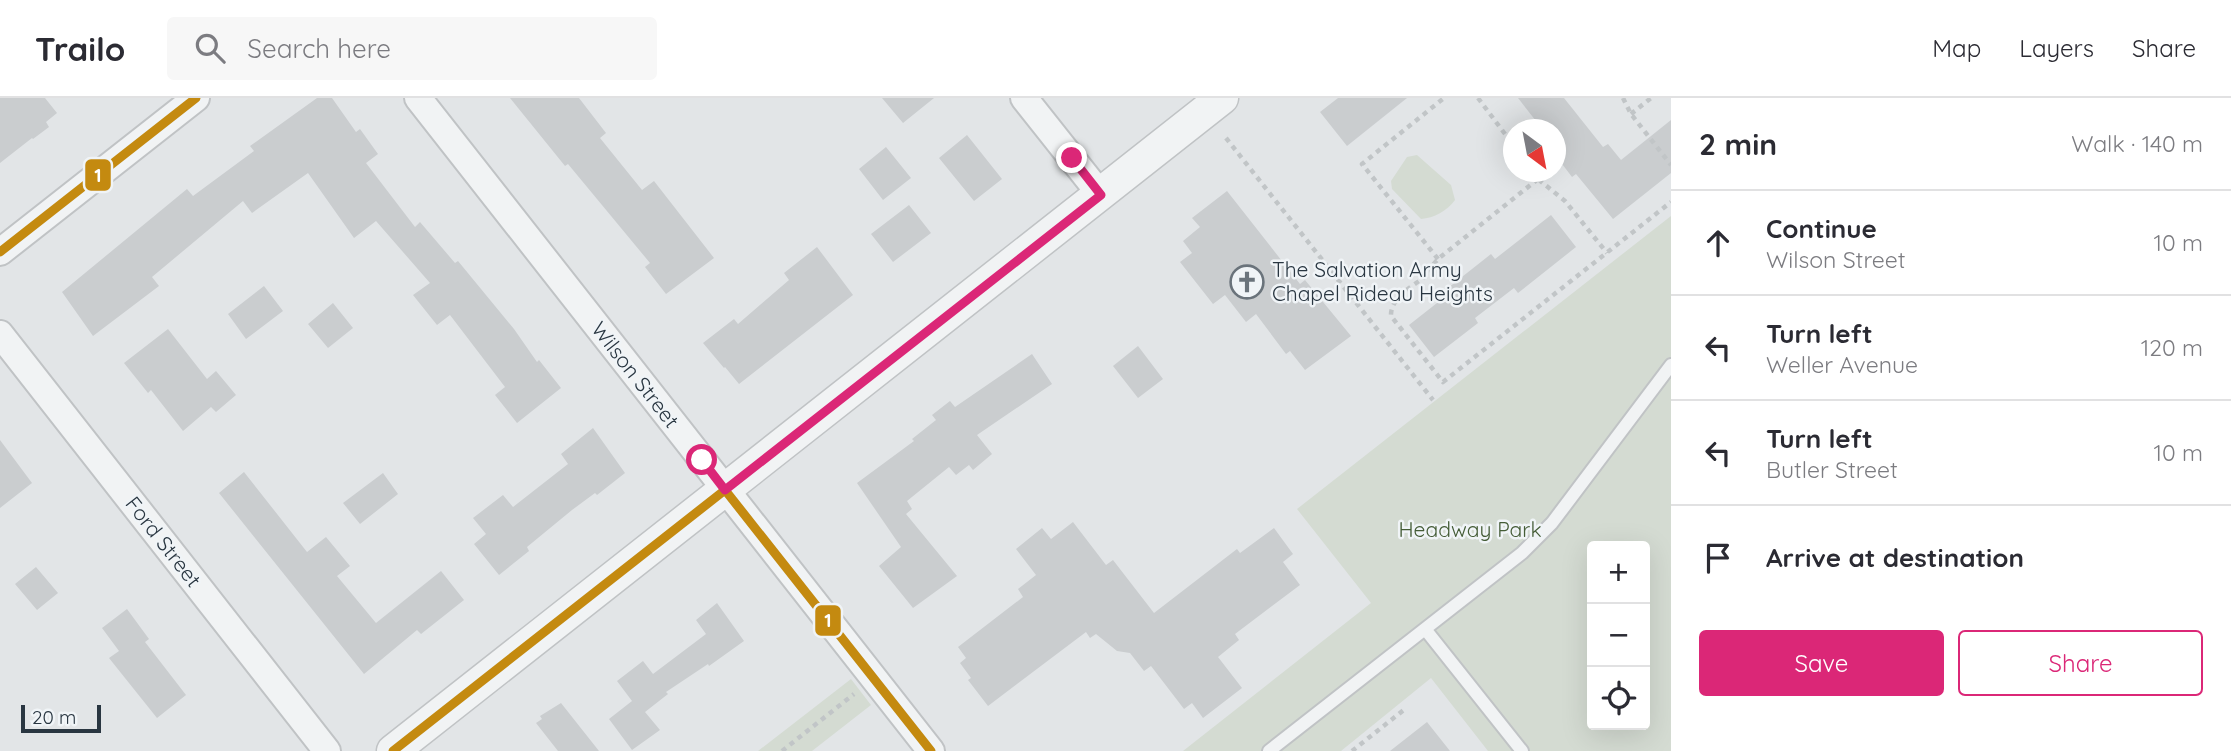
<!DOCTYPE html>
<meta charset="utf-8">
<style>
:root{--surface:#fff;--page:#f7f7f7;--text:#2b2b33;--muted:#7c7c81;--line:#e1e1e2;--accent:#db2777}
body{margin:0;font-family:Quicksand,sans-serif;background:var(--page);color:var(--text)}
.controls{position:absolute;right:21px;bottom:21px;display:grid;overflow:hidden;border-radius:7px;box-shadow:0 7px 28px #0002}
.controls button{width:63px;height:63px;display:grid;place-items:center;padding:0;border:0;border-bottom:2px solid var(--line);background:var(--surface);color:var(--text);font:35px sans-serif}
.compass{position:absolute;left:1503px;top:21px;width:63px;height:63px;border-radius:50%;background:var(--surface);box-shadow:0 7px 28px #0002;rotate:148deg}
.scale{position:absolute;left:21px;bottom:18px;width:80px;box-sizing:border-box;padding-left:7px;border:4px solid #293641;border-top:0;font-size:19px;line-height:24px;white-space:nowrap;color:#293641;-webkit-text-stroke:5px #f0f4f7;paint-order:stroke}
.stop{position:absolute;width:21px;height:21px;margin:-16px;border:5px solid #db2777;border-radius:50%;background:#fff}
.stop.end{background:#db2777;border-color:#fff;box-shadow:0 2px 7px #0008}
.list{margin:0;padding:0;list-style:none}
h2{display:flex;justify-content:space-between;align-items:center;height:91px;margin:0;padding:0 28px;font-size:30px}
h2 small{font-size:23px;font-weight:400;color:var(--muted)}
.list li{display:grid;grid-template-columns:46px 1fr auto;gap:21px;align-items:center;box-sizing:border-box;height:105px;padding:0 28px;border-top:2px solid var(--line)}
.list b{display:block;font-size:26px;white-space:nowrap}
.list p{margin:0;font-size:23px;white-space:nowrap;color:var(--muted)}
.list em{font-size:23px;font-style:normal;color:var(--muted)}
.actions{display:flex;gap:14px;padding:21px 28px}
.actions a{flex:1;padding:16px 0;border:2px solid var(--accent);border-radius:7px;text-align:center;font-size:24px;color:var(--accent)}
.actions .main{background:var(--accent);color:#fff}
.icon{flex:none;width:38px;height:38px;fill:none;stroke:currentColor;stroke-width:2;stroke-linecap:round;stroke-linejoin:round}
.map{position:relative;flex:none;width:1671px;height:653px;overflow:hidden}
header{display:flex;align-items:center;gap:42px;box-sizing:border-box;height:98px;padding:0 35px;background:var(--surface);border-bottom:2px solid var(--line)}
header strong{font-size:33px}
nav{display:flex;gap:38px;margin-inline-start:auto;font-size:24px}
.search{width:490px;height:63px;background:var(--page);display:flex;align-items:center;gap:18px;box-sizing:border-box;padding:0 24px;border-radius:7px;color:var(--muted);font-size:26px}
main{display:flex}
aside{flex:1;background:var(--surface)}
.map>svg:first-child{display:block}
.green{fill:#d4dbd2;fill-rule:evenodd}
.building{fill:#cacdcf}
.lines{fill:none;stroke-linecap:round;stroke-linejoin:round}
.service-casing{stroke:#c0c3c5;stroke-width:16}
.minor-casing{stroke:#c0c3c5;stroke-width:30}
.tertiary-casing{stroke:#c0c3c5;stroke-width:35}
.path{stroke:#c1c5c7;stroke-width:4.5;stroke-dasharray:5 5;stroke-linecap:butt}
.service{stroke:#f1f3f4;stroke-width:12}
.minor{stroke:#f1f3f4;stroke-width:26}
.tertiary{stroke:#f1f3f4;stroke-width:32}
.bus-1-casing{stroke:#f0f4f7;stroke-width:14}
.bus-1{stroke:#c48a10;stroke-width:9}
.route{stroke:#db2777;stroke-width:9}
.labels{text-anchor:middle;stroke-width:5;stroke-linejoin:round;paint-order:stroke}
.poi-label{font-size:21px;fill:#293641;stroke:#f0f4f7;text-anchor:start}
.street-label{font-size:21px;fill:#293641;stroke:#f0f4f7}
.park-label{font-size:21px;fill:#445c36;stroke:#f0f4f7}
.line-badge{stroke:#f0f4f7;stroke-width:2.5}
.badge-label{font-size:19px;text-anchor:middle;font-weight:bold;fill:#fff}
</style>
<header>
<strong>Trailo</strong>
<div class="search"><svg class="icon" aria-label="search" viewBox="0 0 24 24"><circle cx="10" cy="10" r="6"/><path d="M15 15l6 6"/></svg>Search here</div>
<nav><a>Map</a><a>Layers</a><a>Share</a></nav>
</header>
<main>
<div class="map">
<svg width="1671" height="653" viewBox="0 0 1671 653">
<rect width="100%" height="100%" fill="#e2e5e7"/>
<path class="green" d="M1417 57 1451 87 1455 102C1447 113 1434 120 1421 121L1392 91 1391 83 1407 59Z
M1671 118V653H1488L1431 580 1341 653H1183L1371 505 1297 411ZM1592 448H1645V627H1592Z
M851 581 871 607 812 653H758Z"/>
<path class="building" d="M0 0H45L57 15 46 24 49 29 33 41 32 40 0 65Z
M317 0H332L356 34 360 31 378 56 366 65 415 129 420 124 455 165 458 163 514 231 537 264 539 262 561 290 517 325 495 297 505 289 450 217 437 227 413 197 430 185 376 123 354 140 308 75 252 115 243 103 152 179 159 188 93 238 62 194 187 91 193 98 254 53 250 48Z
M510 0H579L606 35 600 40 642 92 654 83 714 160 666 196 645 169 650 165 568 66 565 68Z
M882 0H934L903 25Z
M1338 0H1407L1347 48 1320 14Z
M1518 0H1564L1603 49 1608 46 1621 62 1671 22V75L1613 121 1576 76 1572 79 1556 58V32H1543Z
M967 37 1002 81 974 103 939 60Z
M886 49 911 80 883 102 859 71Z
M1227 93 1300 186 1305 182 1351 238 1305 272 1290 253 1286 256 1256 216 1246 224 1225 197 1213 206 1180 164 1192 155 1183 143 1200 129 1192 120Z
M909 107 931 135 893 164 871 136Z
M1551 117 1576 149 1518 195 1514 190 1475 220 1478 225 1434 259 1409 227 1451 194 1448 190 1491 156 1495 161Z
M817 149 853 197 739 286 725 269 724 270 703 245 734 221 738 226 789 182 784 175Z
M264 188 283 213 246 241 228 216Z
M333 205 353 230 328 250 308 226Z
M168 231 207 281 216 273 236 297 216 314 211 309 183 333 151 292 148 295 124 265Z
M1138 248 1163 281 1138 300 1113 268Z
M1032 256 1052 286 977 337 992 356 973 372 969 367 956 377 949 369 907 403 912 411 906 416 957 478 913 510 879 468 901 449 857 385 914 343 912 341 936 322 932 317 950 303 955 309Z
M593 330 625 375 597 397 595 395 572 412 527 449 529 453 499 477 474 446 486 436 473 420 503 397 513 409 568 366 561 356Z
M0 342 32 385 0 410Z
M244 374 307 454 326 439 350 468 337 478 376 525 441 473 464 502 421 536 417 532 364 576 219 395Z
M383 375 398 396 360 426 343 405Z
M1073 424 1106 467 1113 462 1154 515 1237 451 1240 455 1274 430 1293 456 1283 464 1300 487 1235 536 1239 542 1218 559 1242 590 1203 620 1192 605 1184 611 1151 568 1144 573 1130 555 1117 553 1096 536 1090 540 1086 534 988 608 968 582 971 580 960 565 966 560 958 549 1023 499 1018 491 1036 477 1016 451 1042 430 1051 441Z
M36 469 58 495 37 512 15 486Z
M717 505 744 543 709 568 708 566 666 594 668 596 645 614 660 632 632 652 609 621 632 603 617 583 643 563 653 576 706 536 696 522Z
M127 511 149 541 145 544 186 597 157 620 109 560 119 553 102 530Z
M561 605 599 653H558L536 625 542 621 540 618Z
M1427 624 1450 653H1390Z"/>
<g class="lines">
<defs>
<path id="service" d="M1425 531 1522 653
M1269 653 1522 455 1552 425 1671 267"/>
<path id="minor" d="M418 0 931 653
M1024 0 1101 97
M0 154 196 0
M0 236 327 653"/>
<path id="tertiary" d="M393 653 1222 0"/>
</defs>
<use href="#service" class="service-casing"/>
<use href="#minor" class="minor-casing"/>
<use href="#tertiary" class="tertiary-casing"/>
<path class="path" d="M1478 0 1514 48
M1623 0 1631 16 1671 67
M1631 16 1651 0
M1226 40 1433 302
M1532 74 1538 81 1565 103 1607 155
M1538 81 1438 161 1431 169 1432 174C1418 185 1390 198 1391 218L1443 284 1671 104
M1438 161 1362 66 1444 0
M782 653 854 596
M1352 653 1405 611"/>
<use href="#service" class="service"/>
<use href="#minor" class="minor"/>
<use href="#tertiary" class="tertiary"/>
<defs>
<path id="bus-1" d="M0 154 196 0
M725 392 931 653
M393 653 725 392"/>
</defs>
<use href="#bus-1" class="bus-1-casing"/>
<use href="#bus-1" class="bus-1"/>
</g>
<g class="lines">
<path class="route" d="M702 362 725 392 1101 97 1072 60"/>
</g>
<defs>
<symbol id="church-ring" viewBox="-11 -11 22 22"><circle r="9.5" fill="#f0f4f7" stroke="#6a737b" stroke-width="1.5"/><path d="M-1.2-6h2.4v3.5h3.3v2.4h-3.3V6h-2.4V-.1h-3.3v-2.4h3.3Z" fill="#6a737b"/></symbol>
</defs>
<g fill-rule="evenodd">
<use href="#church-ring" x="1228" y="165" width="38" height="38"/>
</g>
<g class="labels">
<g class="poi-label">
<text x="1272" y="179">The Salvation Army<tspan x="1272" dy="24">Chapel Rideau Heights</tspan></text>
</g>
<g class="street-label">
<text transform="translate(635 277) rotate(52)" y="7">Wilson Street</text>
<text transform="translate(163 444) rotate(52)" y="7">Ford Street</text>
</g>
<g class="park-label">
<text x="1470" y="439">Headway Park</text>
</g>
</g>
<g class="line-badge">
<rect x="84" y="60" width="28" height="34" rx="7" fill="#c48a10"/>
<rect x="814" y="506" width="28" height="33" rx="7" fill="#c48a10"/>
</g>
<g class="badge-label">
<text x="98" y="84">1</text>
<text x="828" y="529">1</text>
</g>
</svg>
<div class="controls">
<button>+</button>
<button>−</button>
<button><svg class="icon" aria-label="locate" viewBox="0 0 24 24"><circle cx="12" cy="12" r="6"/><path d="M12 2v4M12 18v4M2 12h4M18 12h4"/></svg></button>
</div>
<svg class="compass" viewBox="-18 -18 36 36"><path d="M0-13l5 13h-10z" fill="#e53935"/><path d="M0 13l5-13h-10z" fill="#7c7c81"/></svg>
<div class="scale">20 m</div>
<div class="stop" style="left:702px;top:362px"></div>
<div class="stop end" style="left:1072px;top:60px"></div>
</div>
<aside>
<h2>2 min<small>Walk · 140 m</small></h2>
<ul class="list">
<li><svg class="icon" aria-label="ahead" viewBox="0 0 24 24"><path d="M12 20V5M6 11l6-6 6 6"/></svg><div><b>Continue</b><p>Wilson Street</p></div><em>10 m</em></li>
<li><svg class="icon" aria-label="left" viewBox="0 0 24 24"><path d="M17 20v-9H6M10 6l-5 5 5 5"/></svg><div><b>Turn left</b><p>Weller Avenue</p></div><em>120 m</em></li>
<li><svg class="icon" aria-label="left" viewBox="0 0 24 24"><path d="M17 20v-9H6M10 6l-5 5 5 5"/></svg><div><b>Turn left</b><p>Butler Street</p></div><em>10 m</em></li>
<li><svg class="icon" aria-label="arrive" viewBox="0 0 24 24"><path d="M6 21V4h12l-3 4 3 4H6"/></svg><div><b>Arrive at destination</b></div></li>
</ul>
<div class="actions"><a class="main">Save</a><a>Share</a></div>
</aside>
</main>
